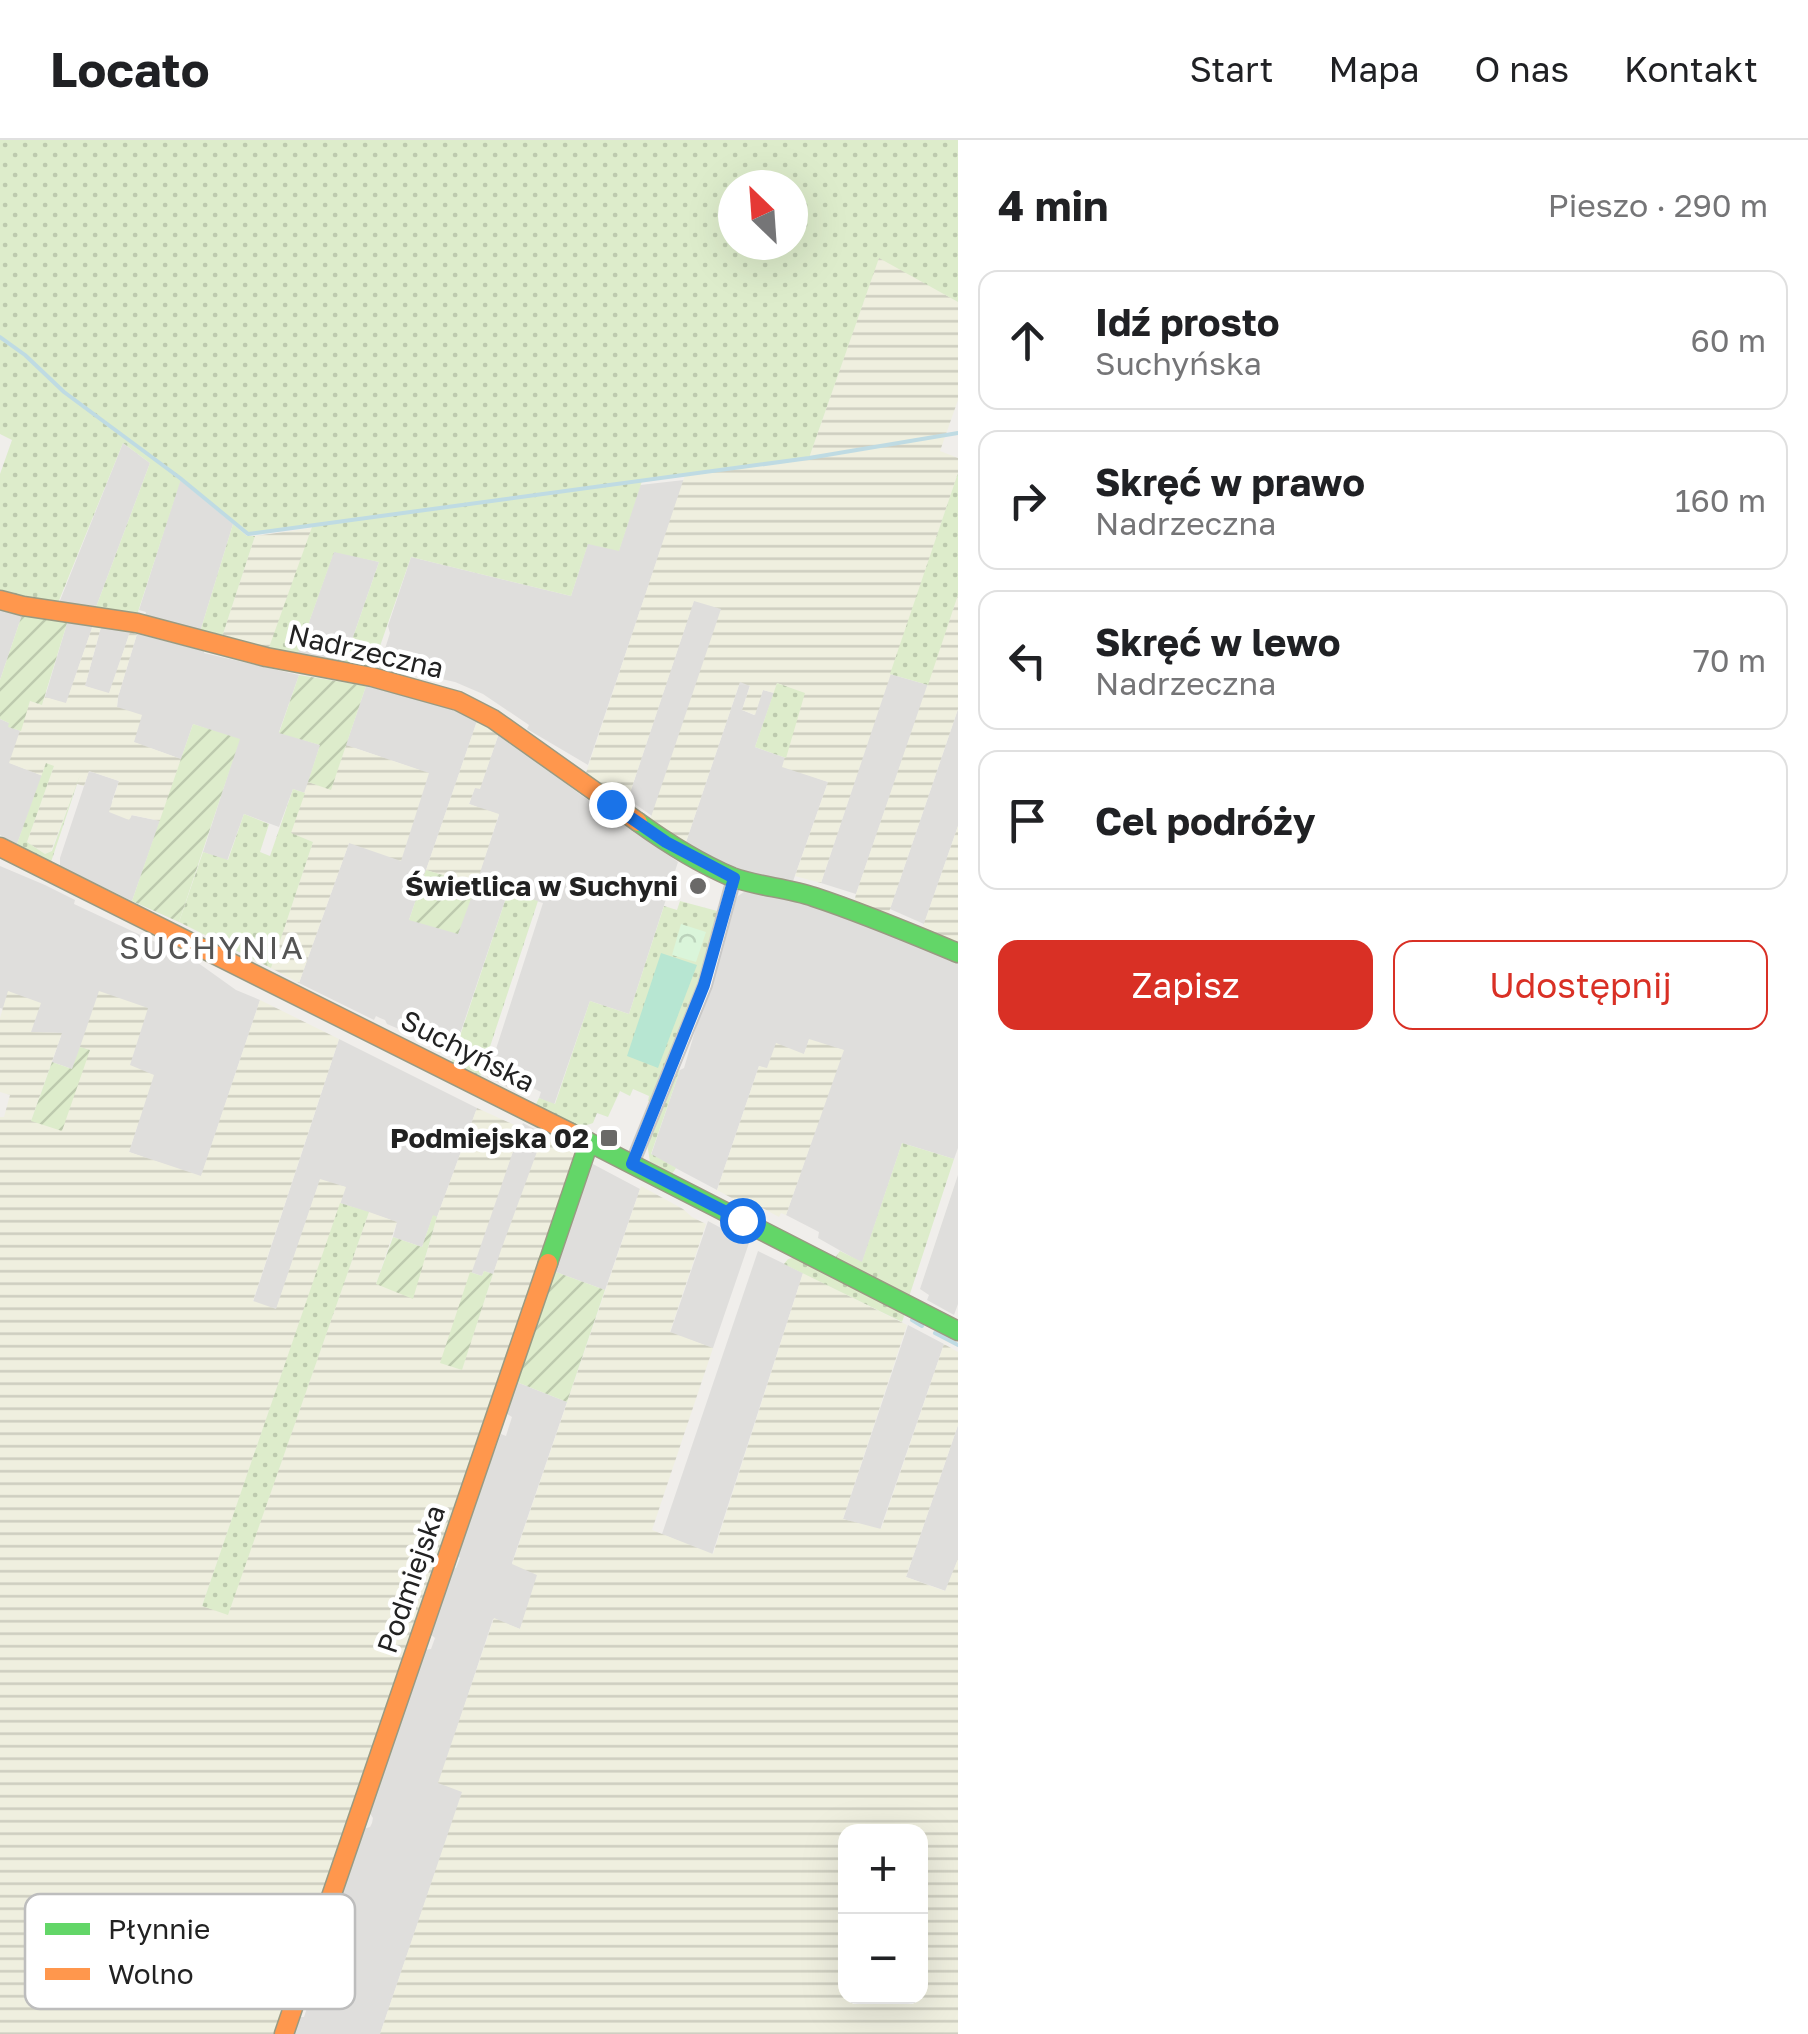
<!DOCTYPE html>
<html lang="pl">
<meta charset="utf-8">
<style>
:root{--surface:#fff;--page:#f2f2f2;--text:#202124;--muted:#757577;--line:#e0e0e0;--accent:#d93025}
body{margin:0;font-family:"Golos Text",sans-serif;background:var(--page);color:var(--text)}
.controls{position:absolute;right:30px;bottom:30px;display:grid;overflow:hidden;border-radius:20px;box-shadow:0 10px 40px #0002}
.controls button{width:90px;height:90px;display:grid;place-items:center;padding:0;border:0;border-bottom:2px solid var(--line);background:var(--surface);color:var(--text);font:50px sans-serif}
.compass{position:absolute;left:718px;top:30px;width:90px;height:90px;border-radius:50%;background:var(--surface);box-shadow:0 10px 40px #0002;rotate:335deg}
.stop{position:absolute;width:30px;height:30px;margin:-22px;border:8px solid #1a73e8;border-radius:50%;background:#fff}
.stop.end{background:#1a73e8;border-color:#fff;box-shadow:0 2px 10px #0008}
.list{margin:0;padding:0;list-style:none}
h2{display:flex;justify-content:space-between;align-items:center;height:130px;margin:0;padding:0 40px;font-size:42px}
h2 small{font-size:32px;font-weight:400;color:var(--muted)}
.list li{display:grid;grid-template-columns:65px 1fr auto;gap:30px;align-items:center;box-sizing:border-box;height:140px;margin:0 20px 20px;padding:0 20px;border:2px solid var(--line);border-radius:20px}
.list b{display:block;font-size:38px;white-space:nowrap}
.list p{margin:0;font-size:32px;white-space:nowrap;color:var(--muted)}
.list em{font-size:32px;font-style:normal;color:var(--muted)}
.actions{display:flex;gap:20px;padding:30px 40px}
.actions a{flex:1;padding:22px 0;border:2px solid var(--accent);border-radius:20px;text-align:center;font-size:35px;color:var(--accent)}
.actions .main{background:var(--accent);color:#fff}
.icon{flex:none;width:55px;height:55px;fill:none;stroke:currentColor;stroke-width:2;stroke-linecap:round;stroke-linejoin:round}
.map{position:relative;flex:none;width:958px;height:1894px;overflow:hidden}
header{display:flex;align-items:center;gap:60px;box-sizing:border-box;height:140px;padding:0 50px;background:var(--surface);border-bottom:2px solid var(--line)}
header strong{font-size:48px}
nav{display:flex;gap:55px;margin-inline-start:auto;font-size:35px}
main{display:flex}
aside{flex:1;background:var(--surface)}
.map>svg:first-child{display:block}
.residential{fill:#dfdedc}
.farmland{fill:url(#farmland-rules);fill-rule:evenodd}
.grass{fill:url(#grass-dots);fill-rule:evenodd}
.park{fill:url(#park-crowns)}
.garden{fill:url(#garden-furrows)}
.pitch{fill:#b7e6d2}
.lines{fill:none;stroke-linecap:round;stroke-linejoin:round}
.stream{stroke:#bfdbe3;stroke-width:4}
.street-casing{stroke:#c9c8c7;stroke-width:16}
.fast-casing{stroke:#999a82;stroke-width:21}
.slow-casing{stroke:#999a82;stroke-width:21}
.street{stroke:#fdfcfc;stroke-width:12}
.fast{stroke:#63d668;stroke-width:18}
.slow{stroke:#ff974d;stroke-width:18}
.route{stroke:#1a73e8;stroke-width:12}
.poi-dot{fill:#6a6968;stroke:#fff;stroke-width:4}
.labels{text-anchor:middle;stroke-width:9;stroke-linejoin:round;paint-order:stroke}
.street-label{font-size:28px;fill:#222;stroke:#fff}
.poi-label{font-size:28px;font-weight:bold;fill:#222;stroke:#fff;text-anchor:end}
.quarter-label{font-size:32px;letter-spacing:2.5px;fill:#555;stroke:#fff}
.key{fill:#fff;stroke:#bdbdbd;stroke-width:2.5}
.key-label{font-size:28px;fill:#222}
</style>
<header>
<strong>Locato</strong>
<nav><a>Start</a><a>Mapa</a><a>O nas</a><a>Kontakt</a></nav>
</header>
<main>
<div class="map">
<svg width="958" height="1894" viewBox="0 0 958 1894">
<defs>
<pattern id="farmland-rules" width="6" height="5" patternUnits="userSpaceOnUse" patternTransform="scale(2.5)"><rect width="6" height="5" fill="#efefdf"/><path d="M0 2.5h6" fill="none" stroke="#cdcdbf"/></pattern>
<pattern id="grass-dots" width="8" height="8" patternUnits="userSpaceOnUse" patternTransform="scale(2.5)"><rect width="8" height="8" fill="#ddeccb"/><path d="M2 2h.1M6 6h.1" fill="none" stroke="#bdcaae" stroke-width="1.8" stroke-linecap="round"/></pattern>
<pattern id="park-crowns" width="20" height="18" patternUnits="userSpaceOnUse" patternTransform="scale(2.5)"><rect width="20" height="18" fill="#daf5da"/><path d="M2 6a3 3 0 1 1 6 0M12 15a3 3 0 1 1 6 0" fill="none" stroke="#bbd2bb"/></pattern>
<pattern id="garden-furrows" width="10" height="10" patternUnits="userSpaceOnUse" patternTransform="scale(2.5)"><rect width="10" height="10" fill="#ddeccb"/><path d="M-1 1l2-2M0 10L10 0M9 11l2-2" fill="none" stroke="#bdcaae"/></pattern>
</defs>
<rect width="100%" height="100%" fill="#f0eeeb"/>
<path class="residential" d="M123 303 150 323 95 470 59 463Z
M180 340 233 384 200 492 145 477 146 472 139 470Z
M684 340 588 625 527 589 529 585 483 554 455 542 406 531 402 540 377 534 390 493 388 486 411 417 571 456 588 403 619 410 640 345Z
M334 411 379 422 342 529 296 519Z
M694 460 722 469 652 676 628 659Z
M0 468 22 475 0 540Z
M68 480 93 485 66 564 45 557Z
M101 487 130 492 109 554 85 546Z
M137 494 204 511V513L221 517 299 535 279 592 320 605 305 653 293 649 279 687 244 674 227 721 203 712 239 600 193 584 181 619 133 602 117 567 118 557Z
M890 534 928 545 856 754 821 743Z
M740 542 750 545 742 570 754 575 763 550 774 553 755 607 786 618 783 626 828 642 792 744 747 732 685 705Z
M366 546 444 566 477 581 409 780 472 755 499 675 469 664 475 647 480 648 499 593 581 655 678 722 629 874 590 861 554 965 539 958 541 952 533 948 530 953 522 950 520 953 487 937 543 763 508 752 454 912 387 884 385 880 380 878 376 876 374 880 370 878 299 843 349 703 428 633 346 605Z
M958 569V686L924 784 890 769Z
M0 579 9 583V587L21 591 10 623 43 636 17 704 0 695Z
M89 631 119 641 112 661 130 679 131 675 160 681 132 761 60 726V718Z
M0 726 45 745 75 760 74 764 194 820 236 850 260 860 201 1037 129 1012 153 935 129 926 72 929 52 922 62 893 31 892 9 851 3 869 0 868Z
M754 750 778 753 857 777 958 820V1008L954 1019 902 1003 862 1123 818 1098 819 1092 786 1075 843 910 809 900 804 914 767 929 759 926 717 1050 651 1015 680 930 684 928 732 767 738 756 744 752Z
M339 899 477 968 437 1077 433 1076 422 1107 393 1097 397 1082 340 1063 345 1047 320 1040 276 1170 253 1162Z
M523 983 544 994 493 1134 484 1131 482 1136 470 1132Z
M589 1022 640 1049 605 1150 553 1131Z
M958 1035V1164L954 1175 927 1160 929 1155 920 1149Z
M708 1081 749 1103 713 1208 670 1193Z
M758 1111 803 1133 712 1415 662 1394Z
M908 1185 944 1204 880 1390 843 1379Z
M514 1241 567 1262 512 1423 538 1435 520 1489 493 1479 439 1643 463 1651 380 1894H294L300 1877H304L307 1868 304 1866 363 1689 370 1687 372 1683 373 1678 369 1672 424 1510 431 1509 435 1498 429 1493 451 1429 456 1428 460 1418 456 1414 460 1403 501 1294 506 1296 512 1277 504 1272Z
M958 1285V1419L946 1451 906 1437Z"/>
<path class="farmland" d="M879 117 958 162V260L940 311 958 318V333L821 743 795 736 828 642 782 627 804 553 777 543 774 553 763 550 755 575 742 570 750 546 740 542 685 705 649 683 721 469 694 461 628 659 622 667 584 639 685 335 809 318Z
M312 388 269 509 222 497 255 396Z
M958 455V569L887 778 854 763 856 754Z
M93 485 101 487 85 546 109 553 130 492 137 494 118 557 117 567 142 575 134 602 181 619 160 681 132 675 129 680 109 672 119 641 89 631 84 646 77 644 51 711 45 714 27 702 54 626 43 630V636L9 623 30 561 42 565 45 557 66 563Z
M477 581 499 593 480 649 475 648 469 664 499 674 476 745 426 730Z
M346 605 429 633 401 721 349 703 299 843 271 828 313 702 290 693 308 642 331 649Z
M958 686V808L921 792Z
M8 851 41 863 31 892 62 893 31 981 89 910 80 907 99 851 148 868 130 925 154 935 129 1012 201 1036 260 860 339 899 253 1161 276 1169 320 1039 346 1047 202 1466 228 1474 369 1072 397 1082 376 1144 425 1119 437 1077 477 968 521 988 441 1222 462 1229 501 1110 542 998 579 1015 279 1894H0V977H4L10 955 0 952V878Z
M809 899 844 910 786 1075 781 1073 779 1077 753 1063 750 1068 717 1050 759 926 767 928 776 903 804 914Z
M641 1046 683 1069 692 1077 706 1084 670 1192 713 1208 652 1390 713 1414 803 1133 907 1185 843 1379 881 1389 944 1204 958 1212V1285L906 1437 945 1451 958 1419V1894H380L462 1652 438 1643 494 1478 520 1489 537 1435 512 1424ZM846 1692H921V1856H846Z"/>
<path class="grass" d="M0 0H958V162L879 118 809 318 642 341 619 411 588 404 571 456 411 417 371 532 342 529 379 422 334 412 296 519 267 513 312 387 248 394 181 339 136 478 95 470 150 323 123 303 58 463 0 454V334L12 300 0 294ZM733 45H793V105H733Z
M958 333V455L928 545 890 534Z
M233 384 247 396H255L222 497 200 492Z
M777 543 805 553 786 618 755 607Z
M46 623 54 626 27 702 45 714 52 711 80 635 51 722 17 704Z
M293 649 305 653 291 693 313 702 271 828 179 782 203 712 228 720 244 674 269 684 260 712 270 716Z
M508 752 538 761 480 937 451 923Z
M680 761 721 772 701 844 652 962 648 961 649 956 633 949 630 956 620 951 608 977 597 973 593 983C574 992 553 974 536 964L539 958 555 964 590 861 629 874 664 766 677 770Z
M680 930 651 1014 676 1028 672 1034 650 1022 647 1003 673 932Z
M902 1003 954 1019 909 1157 835 1118 840 1111 862 1122Z
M340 1063 369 1072 228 1475 202 1466Z
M796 1117 905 1173 902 1182 784 1124 788 1119Z"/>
<path class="park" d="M681 784 706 792 696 822 672 815Z"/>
<path class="garden" d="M22 475 68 480 42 565 30 561 21 591 8 587 9 583 0 579V540Z
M299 535 366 546 331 650 308 642 320 605 279 593Z
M193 584 240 599 179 782 132 761Z
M426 730 476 745 458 794 409 780Z
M80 907 90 910 62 991 31 981 52 922 72 929Z
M433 1075 437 1077 413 1159 376 1144 393 1097 422 1107Z
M484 1131 493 1134 462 1230 440 1223 470 1132 482 1136Z
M553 1131 605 1150 567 1262 514 1241Z"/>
<path class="pitch" d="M661 813 697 825 658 928 627 916Z"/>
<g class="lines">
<path class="stream" d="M0 197 25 215 64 252 180 338 248 394 809 318 958 293
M912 1180 922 1186
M935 1193 958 1205"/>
<defs>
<path id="street" d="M632 1024 705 845 734 738"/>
<path id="fast" d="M638 682C667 703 699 723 732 737 755 746 788 748 814 757 863 773 910 793 958 813
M571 993 958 1191
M548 1123 589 1002"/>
<path id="slow" d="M0 460 23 466 137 483 266 517 372 537 458 561 493 579 638 682
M0 707 571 993
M284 1894 548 1123"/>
</defs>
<use href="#street" class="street-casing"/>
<use href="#fast" class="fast-casing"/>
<use href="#slow" class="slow-casing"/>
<use href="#street" class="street"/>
<use href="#fast" class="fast"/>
<use href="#slow" class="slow"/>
</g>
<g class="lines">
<path class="route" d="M611 664 666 702 734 738 704 845 632 1024 742 1080"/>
</g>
<g class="poi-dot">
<circle cx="698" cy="746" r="10"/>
<rect x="599" y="988" width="20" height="20" rx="5"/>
</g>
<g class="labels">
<g class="street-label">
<text transform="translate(366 511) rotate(13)" y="10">Nadrzeczna</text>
<text transform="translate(468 911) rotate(27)" y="10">Suchyńska</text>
<text transform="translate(411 1439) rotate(-71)" y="10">Podmiejska</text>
</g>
<g class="poi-label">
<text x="678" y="756">Świetlica w Suchyni</text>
<text x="589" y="1008">Podmiejska 02</text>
</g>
<g class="quarter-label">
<text x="212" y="819">SUCHYNIA</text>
</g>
</g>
<rect x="25" y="1754" width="330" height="115" rx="15" class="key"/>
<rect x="45" y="1783" width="45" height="12" fill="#63d668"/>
<rect x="45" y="1828" width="45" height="12" fill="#ff974d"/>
<g class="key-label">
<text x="108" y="1799">Płynnie</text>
<text x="108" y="1844">Wolno</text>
</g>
</svg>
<div class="controls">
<button>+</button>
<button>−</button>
</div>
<svg class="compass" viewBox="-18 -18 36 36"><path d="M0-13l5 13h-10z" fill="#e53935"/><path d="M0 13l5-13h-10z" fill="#757577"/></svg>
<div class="stop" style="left:742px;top:1080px"></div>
<div class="stop end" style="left:611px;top:664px"></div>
</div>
<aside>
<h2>4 min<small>Pieszo · 290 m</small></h2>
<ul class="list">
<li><svg class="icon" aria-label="ahead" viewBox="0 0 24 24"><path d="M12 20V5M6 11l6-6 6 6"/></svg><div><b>Idź prosto</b><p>Suchyńska</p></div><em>60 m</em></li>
<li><svg class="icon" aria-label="right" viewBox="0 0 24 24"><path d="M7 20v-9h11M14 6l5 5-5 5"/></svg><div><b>Skręć w prawo</b><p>Nadrzeczna</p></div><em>160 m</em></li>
<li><svg class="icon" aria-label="left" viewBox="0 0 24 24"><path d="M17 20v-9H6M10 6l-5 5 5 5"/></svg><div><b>Skręć w lewo</b><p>Nadrzeczna</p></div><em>70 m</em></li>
<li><svg class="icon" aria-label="arrive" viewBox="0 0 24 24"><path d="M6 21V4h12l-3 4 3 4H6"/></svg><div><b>Cel podróży</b></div></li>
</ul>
<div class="actions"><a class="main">Zapisz</a><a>Udostępnij</a></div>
</aside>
</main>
